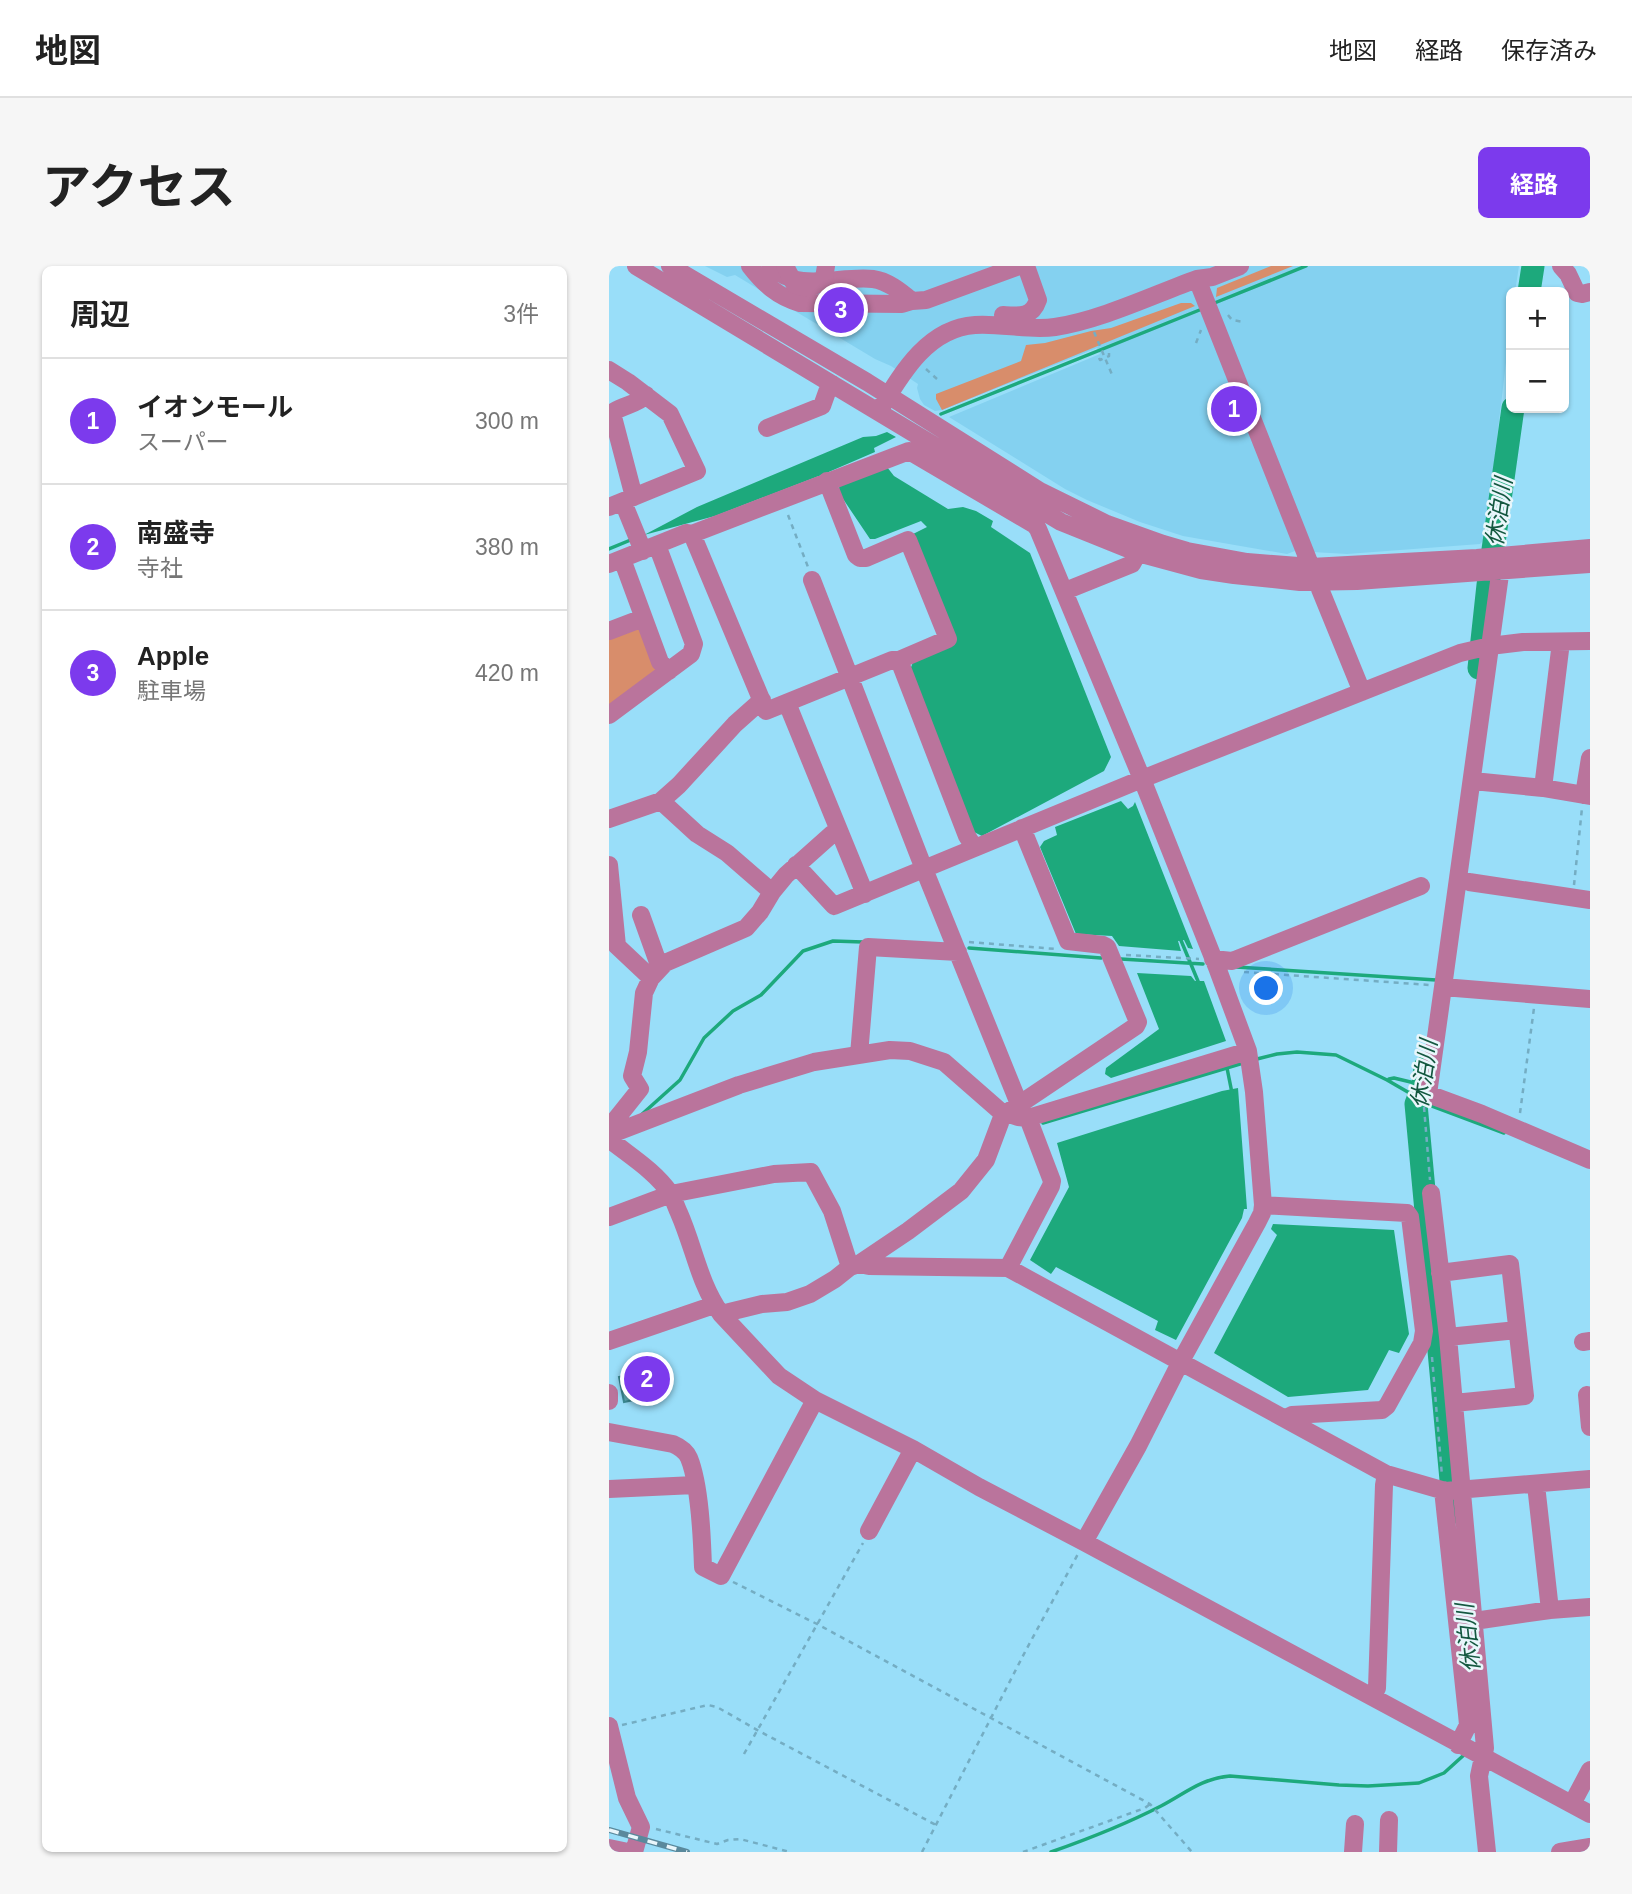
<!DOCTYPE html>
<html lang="ja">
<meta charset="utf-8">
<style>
:root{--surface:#fff;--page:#f6f6f6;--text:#222;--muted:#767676;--line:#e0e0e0;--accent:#7c3aed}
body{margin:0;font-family:Helvetica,"Noto Sans JP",sans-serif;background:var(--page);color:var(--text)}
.controls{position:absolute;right:21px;top:21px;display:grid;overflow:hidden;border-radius:10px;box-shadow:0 2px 5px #0004}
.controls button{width:63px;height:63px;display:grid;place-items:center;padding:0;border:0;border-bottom:2px solid var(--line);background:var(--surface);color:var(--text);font:35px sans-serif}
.you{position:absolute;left:658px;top:723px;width:24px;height:24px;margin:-18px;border:5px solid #fff;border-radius:50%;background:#1a73e8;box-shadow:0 0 0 10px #1a73e833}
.badge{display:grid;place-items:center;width:46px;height:46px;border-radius:50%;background:var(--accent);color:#fff;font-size:23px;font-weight:700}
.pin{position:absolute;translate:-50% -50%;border:4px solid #fff;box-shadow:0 2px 7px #0006}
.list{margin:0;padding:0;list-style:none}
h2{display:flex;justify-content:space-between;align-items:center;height:91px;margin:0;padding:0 28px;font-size:30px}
h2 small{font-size:23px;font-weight:400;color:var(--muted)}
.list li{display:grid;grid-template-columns:46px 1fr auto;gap:21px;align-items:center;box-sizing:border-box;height:126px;padding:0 28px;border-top:2px solid var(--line)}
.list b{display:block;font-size:26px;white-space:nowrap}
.list p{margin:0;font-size:23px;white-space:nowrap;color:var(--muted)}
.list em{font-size:23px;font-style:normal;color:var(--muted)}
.map{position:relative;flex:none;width:981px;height:1586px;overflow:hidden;border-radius:10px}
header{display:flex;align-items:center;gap:42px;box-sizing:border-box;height:98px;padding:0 35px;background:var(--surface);border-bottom:2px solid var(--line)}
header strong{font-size:33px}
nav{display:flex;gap:38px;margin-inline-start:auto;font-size:24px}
.intro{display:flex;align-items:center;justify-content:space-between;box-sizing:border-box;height:168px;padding:0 42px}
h1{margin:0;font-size:49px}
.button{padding:18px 32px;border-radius:10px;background:var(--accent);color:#fff;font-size:24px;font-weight:700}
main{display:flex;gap:42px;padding:0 42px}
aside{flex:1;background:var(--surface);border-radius:10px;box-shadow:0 2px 5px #0004}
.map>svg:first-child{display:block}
.built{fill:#84d1f0}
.green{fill:#d88d6b}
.water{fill:#1da97c}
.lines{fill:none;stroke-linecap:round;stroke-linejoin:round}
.stream{stroke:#1da97c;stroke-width:3.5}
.river{stroke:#1da97c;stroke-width:23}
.building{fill:#63b2bb;stroke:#3d8d96;stroke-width:2}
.path{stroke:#74adc3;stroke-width:2.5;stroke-dasharray:5 5;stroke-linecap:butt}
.minor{stroke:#ba749c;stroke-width:18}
.rail-casing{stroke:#5a899c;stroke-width:6}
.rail{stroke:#e9f6fb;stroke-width:3.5;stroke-dasharray:10;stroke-linecap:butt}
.minor-bridge{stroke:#ba749c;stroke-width:18}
.labels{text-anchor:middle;stroke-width:5;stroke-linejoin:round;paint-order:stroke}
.water-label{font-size:23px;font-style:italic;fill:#145840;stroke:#e9f6fb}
</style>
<header>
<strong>地図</strong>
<nav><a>地図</a><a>経路</a><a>保存済み</a></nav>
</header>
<div class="intro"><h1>アクセス</h1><a class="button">経路</a></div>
<main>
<aside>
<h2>周辺<small>3件</small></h2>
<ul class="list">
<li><span class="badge">1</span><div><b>イオンモール</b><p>スーパー</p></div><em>300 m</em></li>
<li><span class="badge">2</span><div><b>南盛寺</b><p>寺社</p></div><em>380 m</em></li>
<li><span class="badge">3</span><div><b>Apple</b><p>駐車場</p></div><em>420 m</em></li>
</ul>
</aside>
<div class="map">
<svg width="981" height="1586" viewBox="0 0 981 1586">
<rect width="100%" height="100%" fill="#99def9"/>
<path class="built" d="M96 0H910L906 26H902V54L876 273 871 278 738 288 686 285 678 288 574 270 531 256 478 234 456 223 340 151 491 88 488 82 333 144 326 145 315 139 311 133 308 122 309 118 282 100 266 93 126 9 118 11Z"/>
<path class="green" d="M662 0H684L607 31 608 22Z
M572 37H582L586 40 333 144 327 133V128L412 95 417 79 436 77 482 65 502 62Z
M30 359 50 404 0 441V372Z"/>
<path class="water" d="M278 166 287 171 265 182 266 186 215 208 106 250 35 269 88 241 254 171 267 170Z
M278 201 285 210 339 243 354 241 367 245 384 255 382 261 421 287 502 491 495 505 373 570 365 566 301 404 304 396 346 377 304 268 318 261 312 255 266 273H261L228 224 232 219Z
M512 535 519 543 524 540 526 536 584 683 579 682 575 674 569 675 572 685 510 680 503 670 467 668 431 581 435 575 448 569 446 561Z
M528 707 582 710 586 715H595L617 775 502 812 496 808 497 802 550 763Z
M629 822 638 943H635L633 952 567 1074 546 1064 549 1055 447 1001 442 1008 421 994 460 921 448 877 613 825Z
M664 958 785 964 800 1068 790 1087 780 1084 759 1124 679 1131 605 1087 668 969 662 963Z"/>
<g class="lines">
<path class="stream" d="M603 38 697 0
M332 148 593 43
M0 283 24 273
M571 672 591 720
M360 682 492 692
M512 693 594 698
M627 701 827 714
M648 793 668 788 688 786 727 789 778 814 823 840 895 867
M617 797 623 827
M780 813 785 812 814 819
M31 850 71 814 95 772 124 745 152 729 194 685 224 675 254 676
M434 857 631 798
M442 1586C479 1573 517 1558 552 1540 577 1527 591 1513 621 1510L730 1519 759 1520 810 1517 835 1507 856 1488"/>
<path class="river" d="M920 26 924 0
M870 402 879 319 904 142
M816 801 814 819 807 838 845 1246"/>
</g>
<path class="building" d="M28 1107 34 1132 15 1136 10 1111Z"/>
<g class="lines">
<path class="path" d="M619 49 623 54 635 56
M485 66 504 111
M587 77 592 64
M490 92 491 94 500 90V87
M317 103 328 113
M179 249 199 301
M965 619 973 542
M360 676 447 683
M517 689 590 693
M635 706 821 719
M815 841 821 914
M911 847 925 742
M823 1091 833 1210
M124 1316 208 1358 541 1538 583 1586
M13 1459 99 1439 108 1441 150 1465 327 1559
M135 1488 254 1277
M47 1563 108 1578 119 1574 131 1573 181 1586
M313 1586 417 1384 469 1288
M414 1586 536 1542 541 1538"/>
<path class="minor" d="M27 0 452 256 529 287 592 304 625 309 691 316 748 315 981 298
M61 0 258 116 431 225 498 258 554 278 578 285 638 296 702 301 868 292 981 282
M141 0C155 18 169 31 191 37L293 38 303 35 317 34 410 0
M162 0C190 28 230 9 264 13 279 15 292 26 303 35
M952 0 959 8 968 27 973 28 981 26
M588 13 702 301
M394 49C410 50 423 52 429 34L417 0
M0 104 19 116 61 148 88 205 0 241
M273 140C294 105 320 62 366 59 392 57 420 65 446 61 492 54 544 29 588 13L603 11 631 0
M158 162 213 140 218 126 223 118
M25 231 3 147C13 139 28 139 37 129
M14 236 34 285
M83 268 157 445 283 394H290L339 373 299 274 257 292H251L247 289 218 215
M13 293 51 396 60 405
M893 294 834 721 981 733
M0 298 77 267 83 268 300 185 426 259 429 263 533 513 609 704 639 785 645 826 654 939 653 947 648 957 572 1095 529 1180 475 1276
M203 314 315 603 410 838 419 852 443 915 442 920 399 1002
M710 316 711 323 753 426
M456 325 523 298 529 287
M0 365 34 352
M290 394 358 570 365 581
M178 437 256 628
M0 449 82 388 85 378 48 279
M864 515 934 522 981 530
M934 522 952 376
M975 529 981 492
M52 535 88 568 118 587 163 626
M0 553 52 535 70 519 126 458 153 434
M0 599 8 680 42 712
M187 599 225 640 533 513 851 387 881 380 914 376 981 375
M850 612 860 616 981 634
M32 649 51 702
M604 693 623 695 812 620
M834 721 819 828 873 848 981 894
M250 789 259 681 349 686
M0 862 31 823 23 810 29 786 35 727 42 712 56 697 137 662 151 646 163 626 177 609 223 568 230 565
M0 867H5L130 819 205 796 281 784 301 785 335 796 391 845 409 851 419 852 639 785
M0 873C21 890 46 905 61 927 65 933 67 941 70 947 85 981 90 1017 112 1048L170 1110 206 1134 304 1183 370 1221 475 1276 981 1548
M822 927 839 1071 876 1482 870 1510 878 1586
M654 939 798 947 801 951 815 1065 813 1077 778 1140 773 1144 683 1149 677 1152
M0 951 62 928 165 908 202 906 223 945 241 1001
M250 998 260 1000 399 1002 777 1208 836 1225 981 1213
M831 1007 901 998 916 1130 845 1137
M112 1048 153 1038 178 1036 201 1028 226 1013 241 1001 250 998 299 965 352 925 377 894 392 854 396 848 527 760 529 756 498 681 494 679 459 675 413 562
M839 1071 908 1064
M0 1075 105 1039
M974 1076 981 1075
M0 1127V1135
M978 1129 981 1161
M0 1166 64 1178C71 1181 77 1185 80 1192 91 1219 93 1271 94 1301L112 1310 206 1134
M927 1219 941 1344
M0 1223 86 1219
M834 1224 858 1448 859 1459 849 1479
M260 1265 304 1183
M865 1355 941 1344 981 1341
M764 1430 768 1422 775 1219 777 1208
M0 1460 18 1532 32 1561 25 1586
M963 1538 981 1504
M0 1582 19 1586
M744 1586 746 1558
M779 1586 780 1554
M951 1586 981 1581"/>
<defs>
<path id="rail" d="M0 1564 78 1586"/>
</defs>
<use href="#rail" class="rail-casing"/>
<use href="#rail" class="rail"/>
<path class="minor-bridge" d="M176 0 186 19 199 22 210 18 215 12 217 0"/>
</g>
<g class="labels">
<g class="water-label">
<text transform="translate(890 246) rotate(-82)" y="8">休泊川</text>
<text transform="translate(815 808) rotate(-82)" y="8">休泊川</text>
<text transform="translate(859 1372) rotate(-96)" y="8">休泊川</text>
</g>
</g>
</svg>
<div class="controls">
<button>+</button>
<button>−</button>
</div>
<div class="you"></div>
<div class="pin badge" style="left:625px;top:143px">1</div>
<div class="pin badge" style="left:38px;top:1113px">2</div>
<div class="pin badge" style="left:232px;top:44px">3</div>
</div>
</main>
